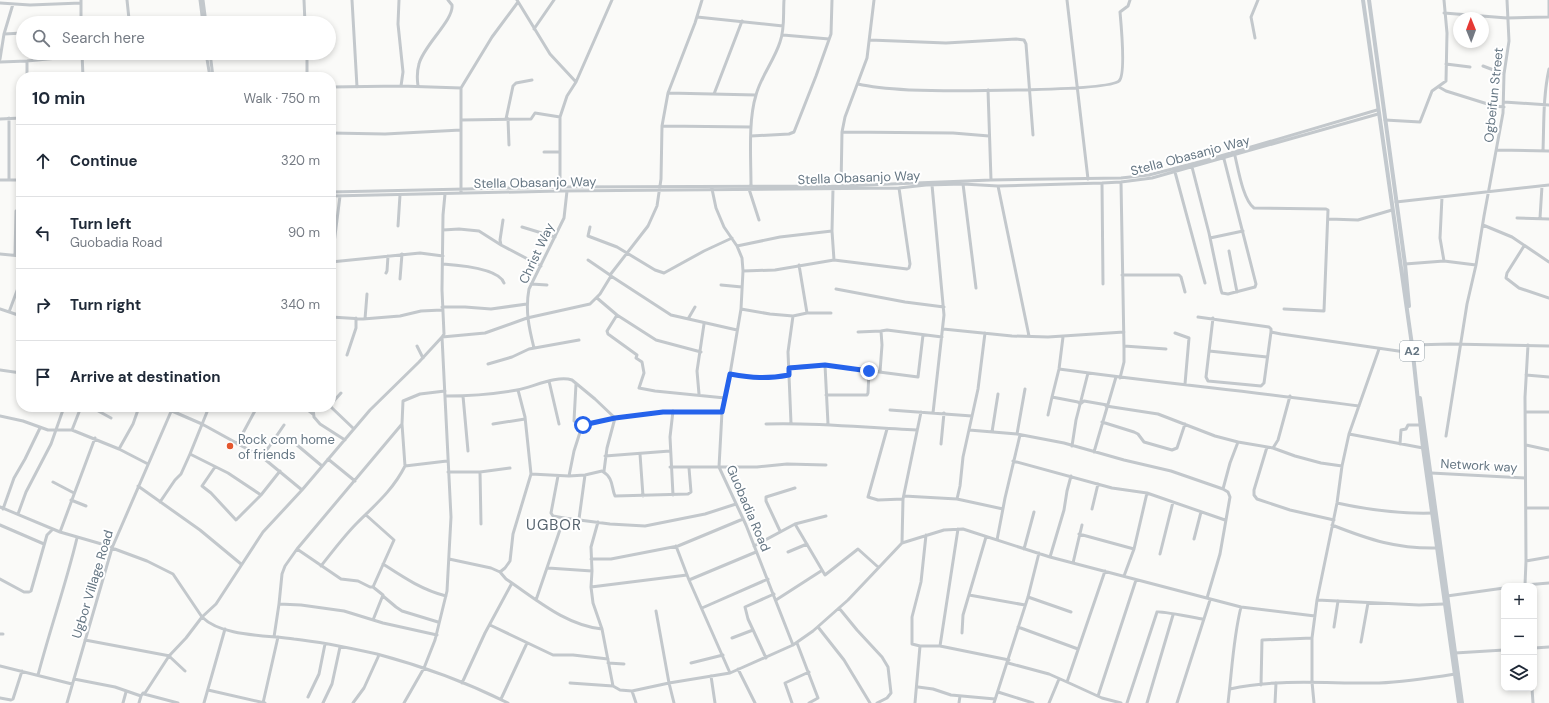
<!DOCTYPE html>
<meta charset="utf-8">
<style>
:root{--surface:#fff;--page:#f2f2f3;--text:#1f2937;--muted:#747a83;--line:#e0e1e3}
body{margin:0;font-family:"DM Sans",sans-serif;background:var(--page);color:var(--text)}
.controls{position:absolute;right:12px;bottom:12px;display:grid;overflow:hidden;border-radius:8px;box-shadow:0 2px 6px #0003}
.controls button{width:36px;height:36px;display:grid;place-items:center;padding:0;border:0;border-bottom:1px solid var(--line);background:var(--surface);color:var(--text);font:20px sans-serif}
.compass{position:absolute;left:1453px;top:12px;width:36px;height:36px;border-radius:50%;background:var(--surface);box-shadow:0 2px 6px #0003;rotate:359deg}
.stop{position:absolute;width:12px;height:12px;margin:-9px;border:3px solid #2563eb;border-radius:50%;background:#fff}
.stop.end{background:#2563eb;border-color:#fff;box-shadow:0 1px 4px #0008}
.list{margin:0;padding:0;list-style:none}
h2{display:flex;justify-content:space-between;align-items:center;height:52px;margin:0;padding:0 16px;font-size:17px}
h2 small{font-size:13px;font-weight:400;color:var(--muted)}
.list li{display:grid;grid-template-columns:26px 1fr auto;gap:12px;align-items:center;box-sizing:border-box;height:72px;padding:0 16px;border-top:1px solid var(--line)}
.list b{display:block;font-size:15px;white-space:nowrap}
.list p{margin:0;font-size:13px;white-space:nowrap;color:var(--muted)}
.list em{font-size:13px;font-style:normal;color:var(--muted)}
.icon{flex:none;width:22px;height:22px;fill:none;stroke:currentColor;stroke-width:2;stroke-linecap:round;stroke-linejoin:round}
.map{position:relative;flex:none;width:1549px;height:703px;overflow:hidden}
.search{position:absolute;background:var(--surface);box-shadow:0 2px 6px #0003;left:16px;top:16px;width:320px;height:44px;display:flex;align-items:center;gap:10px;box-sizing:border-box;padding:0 14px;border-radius:22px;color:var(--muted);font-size:15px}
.panel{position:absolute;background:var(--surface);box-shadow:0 2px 6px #0003;left:16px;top:72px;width:320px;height:340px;border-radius:16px}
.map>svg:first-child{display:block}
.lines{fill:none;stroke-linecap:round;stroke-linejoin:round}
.minor{stroke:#c3c8cc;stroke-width:3}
.highway{stroke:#c3c9ce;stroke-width:4}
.route{stroke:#2563eb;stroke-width:5}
.poi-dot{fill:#e4572e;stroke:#fff;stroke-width:1.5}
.labels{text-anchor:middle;stroke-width:4;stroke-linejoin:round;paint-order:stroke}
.shield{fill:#fff;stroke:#939fa8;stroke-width:1}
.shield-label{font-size:12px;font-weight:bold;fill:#657683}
.street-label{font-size:13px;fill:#657683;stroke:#fff}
.poi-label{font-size:13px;fill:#657683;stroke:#fff;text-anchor:start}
.quarter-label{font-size:15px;letter-spacing:1px;fill:#57646e;stroke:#fff}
</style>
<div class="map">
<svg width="1549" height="703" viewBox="0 0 1549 703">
<rect width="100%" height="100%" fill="#fafaf8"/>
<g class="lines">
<path class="minor" d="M81 0V23
M127 0 129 19 128 23
M200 0 203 23
M203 0 206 23
M304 0 305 23
M352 0 357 87
M399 0 398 24 403 72 401 86
M517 0 550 54 576 82
M1067 0 1088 179
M0 3 30 5 81 3
M1444 13 1507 18 1549 17
M697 17 783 26
M1549 17V0
M534 29 554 0
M4 34 23 33
M783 35 829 39
M1255 38 1251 17 1258 0
M870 40 946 43 1016 39 1024 40 1026 44 1033 135
M82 53 83 77
M206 53 210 77
M210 53 213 77
M307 53V77
M0 59 4 34 13 4
M0 62 27 61 109 53
M1446 64 1470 67
M1483 66 1504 74
M27 77V61
M858 84C875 88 893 89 910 90 936 91 1107 92 1119 81 1126 75 1121 23 1120 12L1128 6 1130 0
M418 86C417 79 417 71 419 64 423 46 454 20 452 5L448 0
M331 87 401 86 461 88
M1439 87 1446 91 1494 106 1504 107
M988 90 991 180
M668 93 756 95
M714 94 742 21
M1504 102 1549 105
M9 118V180
M0 119 21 118
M506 119 513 86 516 83 532 80
M508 119 509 145
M461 120 531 119 535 113 560 117
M1385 120 1420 122 1432 91 1446 81 1447 33 1444 0
M662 126 751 127
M842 132 953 133 989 136
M331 133 385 134 461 130
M751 136 789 134 794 132 816 76 831 34 832 0
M1497 150 1549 151
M1543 151C1544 124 1543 96 1549 69
M544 152H560
M1235 156C1238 168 1243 200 1254 208L1326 209 1328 210 1324 311 1284 309
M1192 167 1209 233 1221 290 1222 293 1228 294 1255 287 1256 284 1224 159
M1175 172 1205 283
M0 180H21
M1102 183 1103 284
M963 184 976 288
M932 185 944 315 933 413
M751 186C751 158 748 121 756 95 761 76 774 61 780 42 785 29 783 14 784 0
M998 186 1029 336
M841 187 842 132 845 117 867 58 874 0
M560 189V117L567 96 576 82 612 0
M712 189 716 208 724 227 737 246 742 258 743 271 741 309 730 374 722 412 719 467 746 525 793 645
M749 189 759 220
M833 189 832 231 834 260 907 269 909 268 910 264 899 188
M461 191V88L492 37 518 2
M331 192 560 187 841 186 991 180 1121 178 1149 175 1207 160 1377 110
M331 196 560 191 899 188 926 185 963 184 998 186 1102 183 1121 182 1152 178 1378 114
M1442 197 1440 238 1444 261
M1396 202 1549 185
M1517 218 1549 219
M1540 218 1542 186
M1329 219 1358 220 1392 210
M1483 225 1512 237 1549 262
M398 226 400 195
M522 227 555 237
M590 227 588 236 617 247 655 270 664 273 704 251 732 238
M443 230 459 229 479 231 501 245 541 266
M1210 238 1243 231
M501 245 500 240 503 220
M737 246 780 237 832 231
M1524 246 1507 273 1506 278 1519 288 1549 298
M1229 251 1237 292
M0 254 21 256
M15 255 16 211
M588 260 610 275
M331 262 420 253 443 256
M443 264C457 265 499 268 504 283
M1405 264 1444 261 1476 265
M799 265 807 313
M331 267 340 196
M743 271 775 270 834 260
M386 273 387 271 388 256
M1122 275H1179L1181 277 1185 292
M611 276 671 315 737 330
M400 279 402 254
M531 284 547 285
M721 285 742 287
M836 289 905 302 944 307
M597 298 617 315 656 340 701 352
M442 307H465L491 309 527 304
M0 309 21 316
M741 309 770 314 793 316 807 313H831
M9 312 21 280
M617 315 607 331 608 334 637 355 636 358 642 362 644 373 639 388 655 391 725 398
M331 317 363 319 400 316 421 311 442 310
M1198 317 1269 327 1271 329V332L1281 334 1412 353
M1213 318 1206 377 1208 381 1261 386 1264 383 1271 332
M365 319 367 294
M688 319 695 307
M943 329 1012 336 1048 337 1124 332
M858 332 881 331
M985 333 978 389 963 457 960 486 957 499 1003 509
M1175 333 1189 338 1185 384
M1063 337 1059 369 1052 397 1078 402 1080 404 1084 401 1107 405
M1412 345 1450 344 1549 346
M417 346 423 358
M1124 346 1166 349
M534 348C529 328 525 310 529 289L564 218 567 191
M331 351 333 354 331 362
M1209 351 1267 357
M347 355 356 328V318
M488 364 512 357 529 349 579 340
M825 365 828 424
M789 367 825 365 918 377 923 335
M1059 369C1159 383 1259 392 1359 406
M0 370 21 373
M880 372 882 345 881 331 887 330 942 337
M730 374C753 378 766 379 789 375
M1526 375 1549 377
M1120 378 1124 362V348L1121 182
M549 381 559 424
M341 393 332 403 331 407 354 429
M699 394 697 371 704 324
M826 395H867L868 393 869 371
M446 396C469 396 494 394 517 390 533 387 557 375 572 380L595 399 615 418
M463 396 468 451
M1106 406 1158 414 1215 436 1238 442 1273 448 1295 456 1321 463 1342 466
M91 407 111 418
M209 407 190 454 228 473 261 495
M304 407 313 414
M314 407 313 409 314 417 320 424 345 440
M890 410 972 416
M172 411 202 424 262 457 302 490
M1526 412H1549
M1048 415 1052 397
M0 416 23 421 48 430H72L119 449 148 464
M574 421 576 384
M1102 422 1134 432 1138 434 1144 442 1172 450 1177 448 1185 424
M791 423 788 352 793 316
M402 424 405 466
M493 424 525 419
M766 424C816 422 866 428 917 430
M887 429 868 497 878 500 903 499
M72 430 81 407
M969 430 1017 434 1064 443 1124 460 1171 471 1223 489
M992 432 998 394
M1017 434 1025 389
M1349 434 1423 448
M1446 436 1467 304 1476 265 1484 216 1503 113 1504 74 1509 41 1507 0
M237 444 257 407
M941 444 944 413
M1400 444 1401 430 1406 429 1408 425H1421
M297 445 322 466
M1526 445 1549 450
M1072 446 1076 420 1088 373
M1267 447 1254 490V495L1257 499 1290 510 1334 520
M1273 448 1278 440 1290 396
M119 449 133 424 139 407
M1094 452 1116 377
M640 454 643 496
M605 456 670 451
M262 457 284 425
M328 459 355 481
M1013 461 1112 488 1147 493 1225 520
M215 467 202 486 211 493 236 520 261 495 280 471
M670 467H757L787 464 826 465
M604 471 607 448 615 418 663 412H722
M448 472H480L510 468
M480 472 481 524
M1431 473 1525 478
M531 474 569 476 585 475 602 471C614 478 611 487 615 496L688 494 691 492 689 468
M558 476 551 513 553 516 564 518 610 524 645 526 705 514 736 504
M569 476 574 451 582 426 615 418
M53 482 74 493
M138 486 200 530 241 564
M673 495 670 437 673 411
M904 496 957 499
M71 500 86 506
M160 502 175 480 181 474 190 454
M1337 503C1369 510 1400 514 1433 513
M0 507 60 532 112 547
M1526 508H1549
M3 509 14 478 25 459 40 428
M1092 509 1098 484
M18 514 26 492 51 444 64 407
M579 519 585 475
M598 522 591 547 592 571 591 587 593 603 602 629 613 686
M795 524 826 516
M0 525 44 544
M1332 525C1370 540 1397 549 1438 548
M780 531 766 501V497L795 488
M60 532 95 438
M1079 534 1134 549
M926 535 921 582 912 617V644L920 646H940L1009 660
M1194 539 1201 512
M997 540 1005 498 1020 435
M902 543 903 499 921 412
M676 546 689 580 730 673
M754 546 795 524 825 575 858 549 878 567
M112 548 147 561 173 574 202 617C222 637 267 635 294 639 322 642 350 648 377 654 422 666 466 682 508 703
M297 549 341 579 358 581 370 587H373L394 540 366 515
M1024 549 1034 512
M788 552 807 544
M1160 554 1173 502
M1050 557 1064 510 1067 491 1071 476
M449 559 491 568 500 572 506 579C536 599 565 625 602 629
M591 559H611L678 546 743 519
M1526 561 1549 557
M1073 563 1082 525
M383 564C403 577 422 590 446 596
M321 566C333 551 344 536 357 523 375 505 393 490 405 466L447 461
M548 568 592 571
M1105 571 1067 682 1102 698 1121 703
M500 572 505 568 510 561 513 534 531 474 525 417 518 390
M1124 576 1134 549 1147 493
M0 579 24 592H29L31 591 47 535 53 529
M689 580 756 552
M1525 585 1549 583
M1519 586 1525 585 1526 561 1525 397 1528 345
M373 587 383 595 373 620
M591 587 687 575
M969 595 1025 605
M383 596 396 607 402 611 438 622
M1447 596 1504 588
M1028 597 1071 612
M1207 598 1220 554 1230 497 1228 492 1223 489 1230 463 1238 442
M536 600 564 518
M776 600 821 571
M1317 600 1419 605 1444 604
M279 604 282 574 285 566 297 549 402 424 403 401 420 394 445 391
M702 608 768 579
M839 608 857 630 882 657 888 667 891 693 887 698 877 703
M490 625 553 655H573L608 659
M818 627 844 660 870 703
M1018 627 1078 649
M1334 627 1338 601
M962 633 963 615 986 537
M0 634H3
M274 637 279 604 301 605 344 611 383 623 437 635
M732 638 753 630
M85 640 170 656
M1361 642 1368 603
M797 643 818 698 809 703
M940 646 958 529
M1534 648 1549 647
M1455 653 1504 650
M169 656 185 671
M766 658 748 619 745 607 774 594
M608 663 624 664
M691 663 723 655
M1008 663 1049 674 1067 682
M0 666 72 684
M738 669 755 703
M38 675C50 629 66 584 77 538
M711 676 715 703
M74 679 115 687 141 696 143 693H145L169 656 186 638 202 617 216 604 263 532 302 490 370 410 419 362 442 337 485 333 527 318 590 304 600 294 611 276 610 275 648 226 657 206 661 179 662 126 668 93 695 23 702 0
M462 683 485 633 512 583
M570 683 613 686 620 690 632 691 669 683 656 611
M1261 685 1262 640 1312 638
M918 687 933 689 951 695 995 699
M1532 688 1533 703
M1230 689C1279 678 1329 684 1379 683 1404 682 1430 678 1455 674
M208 690 265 703
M632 691 636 703
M998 692 1033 703
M144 694 178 703
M1098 696 1136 580
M308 697 319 674 325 644
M0 698 11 700 13 699 22 671
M501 699 527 643
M67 703 112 548 173 407
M123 703 126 692
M139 703 141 696
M204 703 225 629
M263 703 278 637
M323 703 332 684 340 647
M353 703 364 688 379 655
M404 703 424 668 435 640 447 591 451 517 442 337 444 334 442 290 443 215 445 194
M674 703 669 683 730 673 793 645 813 631 848 600 902 543 944 530 963 529 1050 557 1241 607 1315 616
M792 703 785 683 809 672
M915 703 920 646
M959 703 960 696
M994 703 1028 597 1039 553
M1049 703 1059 679
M1127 703 1157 612C1160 611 1197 618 1203 619
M1147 703 1173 615
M1177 703 1210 600
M1228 703C1232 671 1233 639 1241 607
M1275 703 1276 683
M1314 703 1312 682V638L1317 600 1337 503 1342 466 1349 434 1379 349"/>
<path class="highway" d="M1363 0 1412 345 1423 448 1459 703
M1369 0 1405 264 1409 306
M1420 398 1462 703"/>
</g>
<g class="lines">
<path class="route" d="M583 425 615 418 663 412H722L730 374C753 378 766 379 789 375V368L825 365 869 371"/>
</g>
<circle class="poi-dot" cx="230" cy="446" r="4"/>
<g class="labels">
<rect class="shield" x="1400" y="341" width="24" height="20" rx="3"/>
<g class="shield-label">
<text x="1412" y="355">A2</text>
</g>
<g class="street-label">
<text transform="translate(1493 95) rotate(-84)" y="5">Ogbeifun Street</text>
<text transform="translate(1190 155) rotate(-15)" y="5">Stella Obasanjo Way</text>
<text transform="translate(859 177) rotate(-2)" y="5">Stella Obasanjo Way</text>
<text transform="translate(535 182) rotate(-1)" y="5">Stella Obasanjo Way</text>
<text transform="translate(536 253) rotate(-65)" y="5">Christ Way</text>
<text transform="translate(1479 465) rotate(3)" y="5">Network way</text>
<text transform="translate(749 508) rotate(67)" y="5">Guobadia Road</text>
<text transform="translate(92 584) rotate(-73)" y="5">Ugbor Village Road</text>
</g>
<g class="poi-label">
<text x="238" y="444">Rock com home<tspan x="238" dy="15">of friends</tspan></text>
</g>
<g class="quarter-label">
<text x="554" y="530">UGBOR</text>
</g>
</g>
</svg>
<div class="controls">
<button>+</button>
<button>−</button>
<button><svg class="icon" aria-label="layers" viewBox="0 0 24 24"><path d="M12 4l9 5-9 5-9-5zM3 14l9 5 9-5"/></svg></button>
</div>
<svg class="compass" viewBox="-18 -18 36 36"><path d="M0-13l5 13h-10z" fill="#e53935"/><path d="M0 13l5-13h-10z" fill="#747a83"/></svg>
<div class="stop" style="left:583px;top:425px"></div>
<div class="stop end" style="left:869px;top:371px"></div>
<div class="search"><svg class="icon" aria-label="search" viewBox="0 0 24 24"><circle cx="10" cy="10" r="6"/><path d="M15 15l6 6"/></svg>Search here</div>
<section class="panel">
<h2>10 min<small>Walk · 750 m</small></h2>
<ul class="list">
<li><svg class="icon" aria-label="ahead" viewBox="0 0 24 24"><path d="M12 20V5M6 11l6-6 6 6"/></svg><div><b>Continue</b></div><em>320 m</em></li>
<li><svg class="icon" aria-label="left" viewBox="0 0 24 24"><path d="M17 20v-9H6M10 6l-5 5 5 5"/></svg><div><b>Turn left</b><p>Guobadia Road</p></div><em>90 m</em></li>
<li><svg class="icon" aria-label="right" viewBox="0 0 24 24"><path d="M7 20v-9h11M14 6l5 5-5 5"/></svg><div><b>Turn right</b></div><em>340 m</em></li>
<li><svg class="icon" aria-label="arrive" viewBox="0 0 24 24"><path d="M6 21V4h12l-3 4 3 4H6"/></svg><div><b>Arrive at destination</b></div></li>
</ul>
</section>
</div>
